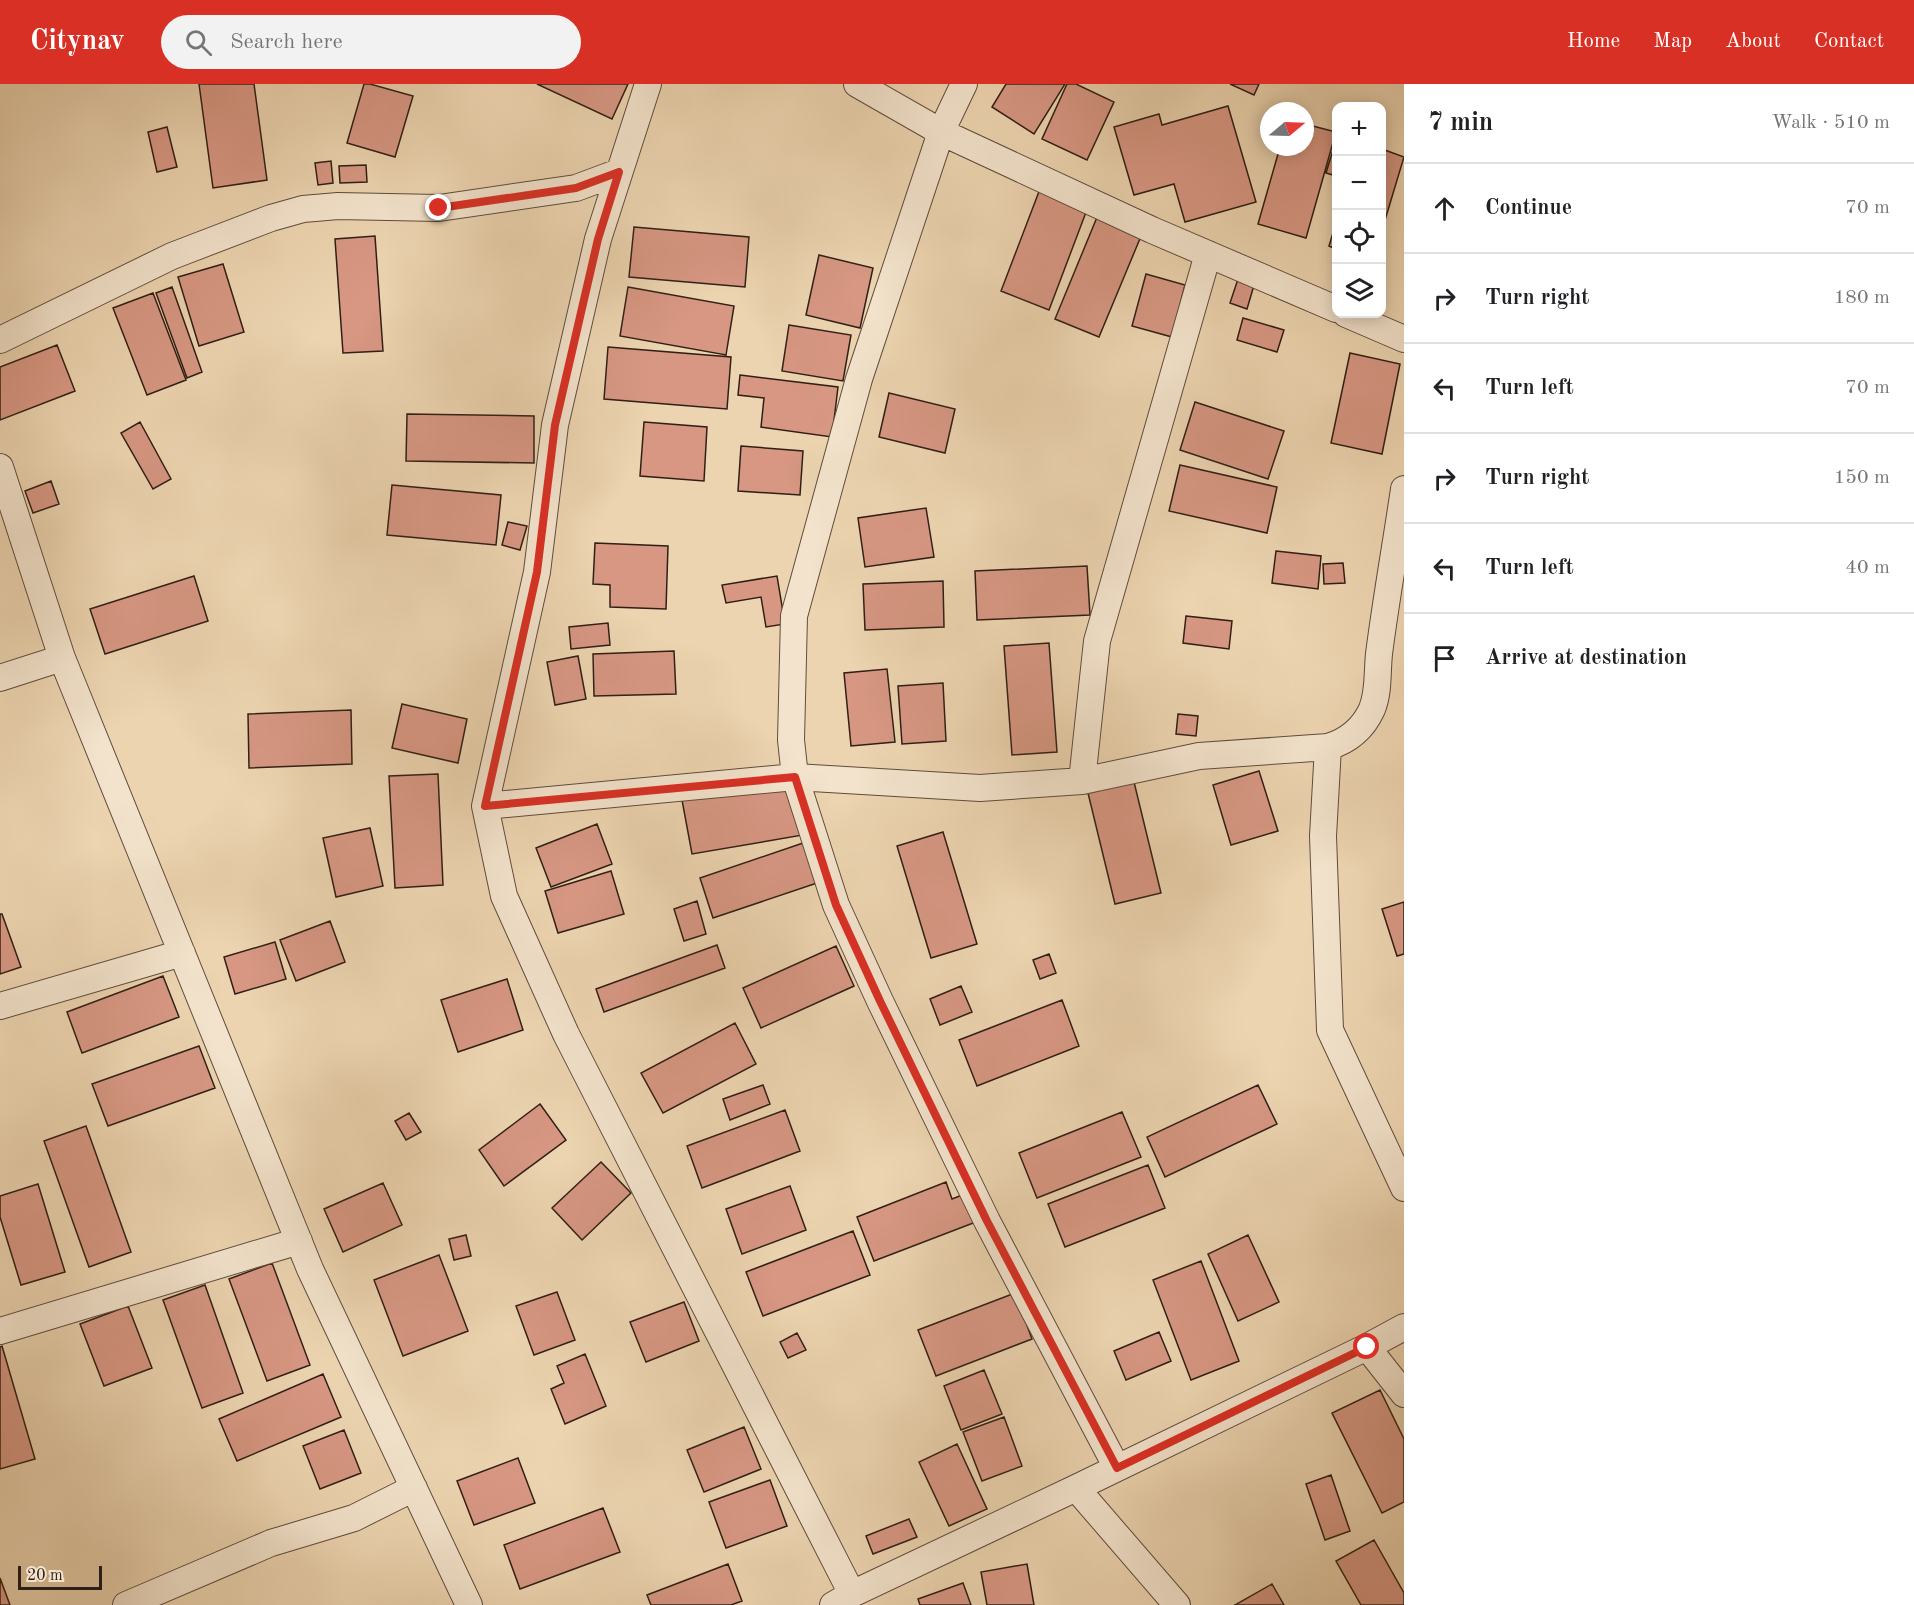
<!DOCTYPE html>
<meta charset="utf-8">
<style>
:root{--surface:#fff;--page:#f2f2f2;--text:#202124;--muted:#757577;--line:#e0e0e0;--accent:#d93025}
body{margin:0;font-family:"Old Standard TT",serif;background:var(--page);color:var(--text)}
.controls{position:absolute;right:18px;top:18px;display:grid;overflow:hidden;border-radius:12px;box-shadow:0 3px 15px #0003}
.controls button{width:54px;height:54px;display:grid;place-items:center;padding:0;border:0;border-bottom:2px solid var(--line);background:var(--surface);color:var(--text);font:30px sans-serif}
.compass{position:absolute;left:1260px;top:18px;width:54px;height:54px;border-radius:50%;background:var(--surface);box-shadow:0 3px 15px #0003;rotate:71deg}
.scale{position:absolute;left:18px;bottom:15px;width:84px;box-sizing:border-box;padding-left:6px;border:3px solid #301f15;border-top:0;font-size:16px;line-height:21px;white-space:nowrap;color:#301f15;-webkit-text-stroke:4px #f3e3cc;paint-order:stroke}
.stop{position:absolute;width:18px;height:18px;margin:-14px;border:4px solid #d93025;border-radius:50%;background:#fff}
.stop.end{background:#d93025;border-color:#fff;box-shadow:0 2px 6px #0008}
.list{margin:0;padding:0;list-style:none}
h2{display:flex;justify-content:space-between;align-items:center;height:78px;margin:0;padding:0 24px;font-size:26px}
h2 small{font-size:20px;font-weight:400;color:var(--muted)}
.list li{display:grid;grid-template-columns:39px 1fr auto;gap:18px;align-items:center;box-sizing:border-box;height:90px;padding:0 24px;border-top:2px solid var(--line)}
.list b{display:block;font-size:22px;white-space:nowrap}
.list em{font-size:20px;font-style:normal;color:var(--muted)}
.icon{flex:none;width:33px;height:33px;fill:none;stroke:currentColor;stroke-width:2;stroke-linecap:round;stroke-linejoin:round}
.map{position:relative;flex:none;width:1404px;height:1521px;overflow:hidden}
header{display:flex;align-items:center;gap:36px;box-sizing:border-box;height:84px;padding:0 30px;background:var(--accent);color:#fff}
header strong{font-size:28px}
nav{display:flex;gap:33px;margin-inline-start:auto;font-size:21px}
.search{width:420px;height:54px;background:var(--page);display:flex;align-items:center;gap:15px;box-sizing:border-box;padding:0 21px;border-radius:33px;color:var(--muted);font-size:22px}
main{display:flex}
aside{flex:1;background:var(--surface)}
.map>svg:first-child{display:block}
.building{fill:#d79783;stroke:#301f15;stroke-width:1.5}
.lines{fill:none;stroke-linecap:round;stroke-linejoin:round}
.street-casing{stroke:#5f4c3c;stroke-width:28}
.street{stroke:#f3e3cc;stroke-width:26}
.route{stroke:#d93025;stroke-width:8}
</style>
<header>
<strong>Citynav</strong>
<div class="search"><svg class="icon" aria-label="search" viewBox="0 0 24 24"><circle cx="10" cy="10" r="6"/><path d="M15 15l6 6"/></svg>Search here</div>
<nav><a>Home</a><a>Map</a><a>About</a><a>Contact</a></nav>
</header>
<main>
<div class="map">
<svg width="1404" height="1521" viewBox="0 0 1404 1521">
<rect width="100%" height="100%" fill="#ecd4b0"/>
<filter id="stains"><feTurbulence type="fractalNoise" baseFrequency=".00333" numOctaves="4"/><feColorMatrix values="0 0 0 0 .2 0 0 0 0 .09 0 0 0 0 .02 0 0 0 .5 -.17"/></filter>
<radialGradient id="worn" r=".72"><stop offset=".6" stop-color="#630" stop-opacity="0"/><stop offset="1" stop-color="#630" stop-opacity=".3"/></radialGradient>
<path class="building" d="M199 0H254L267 96 213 104Z
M364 0H370L413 12 395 73 347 59Z
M537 0H628L612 35Z
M1006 0H1065L1034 50 992 23Z
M1067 0H1076L1114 18 1087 76 1042 55Z
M1230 0H1259L1254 11Z
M1228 22 1256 118 1185 138 1174 100 1134 111 1114 43 1159 30 1162 41Z
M1305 40 1336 48 1306 154 1258 140 1280 63H1305Z
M167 43 177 83 157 88 148 48Z
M1336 56V92L1326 89Z
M1382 65 1404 73 1382 146Z
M331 77 333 99 318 101 315 79Z
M366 81 367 98 340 99 339 82Z
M1040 105 1088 123 1049 226 1001 207Z
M1100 126 1144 145 1099 253 1055 235Z
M1336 139V165L1329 162Z
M634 143 749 153 745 203 629 193Z
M375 152 383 267 343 269 335 155Z
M819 171 873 184 860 244 806 231Z
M223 180 244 248 199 262 178 193Z
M1241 186 1257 191 1247 225 1230 219Z
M1146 190 1185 201 1172 253 1132 242Z
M172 203 202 288 187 294 156 209Z
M628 203 734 222 726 271 620 252Z
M153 209 186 296 147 311 113 224Z
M1243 234 1284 246 1277 268 1237 256Z
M789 241 851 251 843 297 782 287Z
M57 261 75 307 0 336V283Z
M608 263 731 273 727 325 604 315Z
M1350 269 1400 280 1382 370 1331 359Z
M740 291 838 303 832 353 761 343 764 314 738 311Z
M889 309 955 325 945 369 879 353Z
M1195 318 1284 347 1268 395 1180 366Z
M407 330 534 332V379L406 377Z
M140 338 171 395 153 405 121 349Z
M644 338 707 343 704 397 640 392Z
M741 362 803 367 800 411 738 407Z
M1180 381 1277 403 1267 449 1169 427Z
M51 397 59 420 33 429 25 407Z
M392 401 501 411 496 461 387 451Z
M926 424 934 473 865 483 858 434Z
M508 438 527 442 520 466 502 461Z
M595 459 668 462 666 525 610 523V501L593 500Z
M1276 467 1321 472 1318 505 1272 499Z
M1343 479 1345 499 1324 500 1323 480Z
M1087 482 1090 531 977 536 975 487Z
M194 492 208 537 105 570 90 525Z
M777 492 785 540 766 543 761 513 726 519 722 501Z
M943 497 944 543 865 546 863 500Z
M1186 532 1232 537 1229 565 1183 559Z
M608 539 610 561 571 565 569 543Z
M1049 559 1057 668 1012 671 1004 562Z
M674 567 676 610 594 612 593 570Z
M578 572 586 615 555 621 547 578Z
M887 585 895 658 851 662 844 589Z
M943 599 946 657 902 660 898 602Z
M402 620 467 635 458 679 392 664Z
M351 626 352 680 249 684 248 630Z
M1178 630 1198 632 1196 652 1176 650Z
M1259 687 1278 747 1231 761 1213 701Z
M438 690 443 801 395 804 389 692Z
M793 696 803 751 692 770 682 716Z
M1134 698 1161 809 1115 820 1088 709Z
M597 740 612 780 551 803 536 764Z
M370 744 383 802 336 813 323 754Z
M943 748 977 860 931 874 897 762Z
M806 758 820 798 713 834 700 794Z
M611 787 624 830 558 849 545 807Z
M697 817 706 850 684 857 674 825Z
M1404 818V870L1397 872 1382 825Z
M0 830H2L21 883 0 890Z
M330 837 345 878 296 897 280 856Z
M275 858 286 895 235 910 224 873Z
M717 861 725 884 604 928 596 905Z
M836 862 854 902 761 944 743 904Z
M1049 870 1056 889 1040 895 1033 876Z
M163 892 179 933 82 969 67 928Z
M507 895 523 946 458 968 441 916Z
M961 902 972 928 940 941 930 915Z
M1062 916 1079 962 977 1002 959 956Z
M735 939 756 980 663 1029 641 989Z
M199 962 215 1004 108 1042 92 1000Z
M763 1001 770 1020 730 1036 723 1015Z
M1258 1001 1277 1040 1165 1093 1147 1053Z
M540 1020 566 1056 504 1102 479 1066Z
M785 1026 800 1067 702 1104 687 1062Z
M1122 1028 1141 1073 1037 1114 1019 1069Z
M409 1029 421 1048 406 1056 395 1037Z
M86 1042 131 1168 89 1183 44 1057Z
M601 1078 631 1109 582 1156 552 1124Z
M1148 1081 1165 1124 1065 1163 1048 1120Z
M946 1098 952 1115 970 1108 981 1136 874 1177 857 1133Z
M383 1099 402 1141 343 1168 324 1125Z
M38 1100 65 1188 21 1201 0 1133V1112Z
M790 1102 806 1146 742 1170 726 1125Z
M853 1147 870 1191 763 1232 746 1188Z
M466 1151 471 1172 454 1176 449 1155Z
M1248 1151 1279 1218 1238 1237 1208 1170Z
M439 1171 468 1247 403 1272 374 1196Z
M1201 1177 1239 1277 1191 1296 1153 1196Z
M272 1179 310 1281 267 1297 229 1195Z
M205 1201 243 1309 202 1324 163 1216Z
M557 1208 575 1256 534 1271 516 1222Z
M1015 1209 1032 1255 936 1292 918 1246Z
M684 1218 699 1257 646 1278 630 1238Z
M128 1222 152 1284 104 1302 80 1240Z
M1159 1248 1171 1277 1126 1296 1114 1267Z
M797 1249 806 1266 788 1274 780 1258Z
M2 1262 35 1375 0 1385V1263Z
M585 1270 606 1322 565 1340 551 1305 564 1299 557 1282Z
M984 1286 1002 1330 961 1346 944 1302Z
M323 1290 341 1333 237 1377 219 1335Z
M1380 1306 1404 1355V1418L1382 1429 1332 1329Z
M1004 1333 1022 1382 982 1397 963 1348Z
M744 1343 761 1385 704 1408 687 1366Z
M344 1346 361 1389 320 1405 303 1362Z
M957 1360 987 1425 949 1442 919 1378Z
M518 1374 535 1419 474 1441 457 1397Z
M1331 1391 1350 1447 1325 1456 1306 1400Z
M770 1396 787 1442 726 1464 709 1418Z
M603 1424 620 1468 520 1505 504 1461Z
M909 1435 917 1453 873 1470 866 1452Z
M1374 1456 1404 1509V1521H1361L1336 1477Z
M728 1480 742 1517 731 1521H651L647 1511Z
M1027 1480 1034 1521H987L981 1488Z
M0 1494 10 1521H0Z
M963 1499 971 1521H920L918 1515Z
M1272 1500 1284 1521H1235Z"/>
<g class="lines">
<defs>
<path id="street" d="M648 0 598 155 555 341 537 488 485 722 504 812 566 950 852 1510
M857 0 941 48 1152 146 1336 225
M964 0 941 48 859 295 794 532 791 656 795 693 836 821 880 917 987 1137 1117 1384
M1346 230 1404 255
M0 256 172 172 271 134 303 125 338 122 439 124 576 104 619 88
M0 383 62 574 310 1185 469 1521
M0 594 62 574
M1328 663 1323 752 1330 946 1404 1104
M1082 697 1097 557 1208 170
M485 722 795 693 980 704 1082 697 1199 672 1328 663C1348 657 1363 645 1372 625 1379 608 1377 589 1379 570 1386 515 1396 460 1404 405
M0 922 182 869
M0 1247 299 1157
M1367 1263 1404 1310
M1076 1404 1177 1521
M126 1521 271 1459 354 1434 414 1404
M833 1521 852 1510 1076 1404 1367 1263 1404 1243"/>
</defs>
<use href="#street" class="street-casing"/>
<use href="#street" class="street"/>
</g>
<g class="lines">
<path class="route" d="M439 124 576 104 619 88 598 155 555 341 537 488 485 722 795 693 836 821 880 917 987 1137 1117 1384 1367 1263"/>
</g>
<rect width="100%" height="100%" filter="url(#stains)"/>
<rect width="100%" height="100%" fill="url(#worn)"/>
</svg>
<div class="controls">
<button>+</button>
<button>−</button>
<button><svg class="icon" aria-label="locate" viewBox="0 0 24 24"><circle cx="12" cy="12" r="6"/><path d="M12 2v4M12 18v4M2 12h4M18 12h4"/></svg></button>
<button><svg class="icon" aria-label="layers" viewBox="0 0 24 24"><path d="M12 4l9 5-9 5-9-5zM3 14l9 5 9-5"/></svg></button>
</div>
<svg class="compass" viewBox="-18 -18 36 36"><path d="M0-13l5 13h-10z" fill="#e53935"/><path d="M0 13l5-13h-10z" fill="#757577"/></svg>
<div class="scale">20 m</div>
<div class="stop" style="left:1367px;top:1263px"></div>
<div class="stop end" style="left:439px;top:124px"></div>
</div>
<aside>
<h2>7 min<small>Walk · 510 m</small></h2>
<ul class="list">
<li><svg class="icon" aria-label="ahead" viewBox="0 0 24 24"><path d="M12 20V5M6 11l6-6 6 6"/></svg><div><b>Continue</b></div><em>70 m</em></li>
<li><svg class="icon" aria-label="right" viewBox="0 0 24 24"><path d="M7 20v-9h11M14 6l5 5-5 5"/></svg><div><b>Turn right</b></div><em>180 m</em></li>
<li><svg class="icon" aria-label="left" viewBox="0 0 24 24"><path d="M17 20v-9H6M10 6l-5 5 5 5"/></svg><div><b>Turn left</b></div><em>70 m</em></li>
<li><svg class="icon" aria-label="right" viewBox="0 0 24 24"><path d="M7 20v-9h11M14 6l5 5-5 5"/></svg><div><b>Turn right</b></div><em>150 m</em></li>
<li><svg class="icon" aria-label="left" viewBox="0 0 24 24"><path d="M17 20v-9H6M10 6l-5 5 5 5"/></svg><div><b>Turn left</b></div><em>40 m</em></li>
<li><svg class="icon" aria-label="arrive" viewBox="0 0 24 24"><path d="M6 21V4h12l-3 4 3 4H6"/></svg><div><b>Arrive at destination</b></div></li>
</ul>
</aside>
</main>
